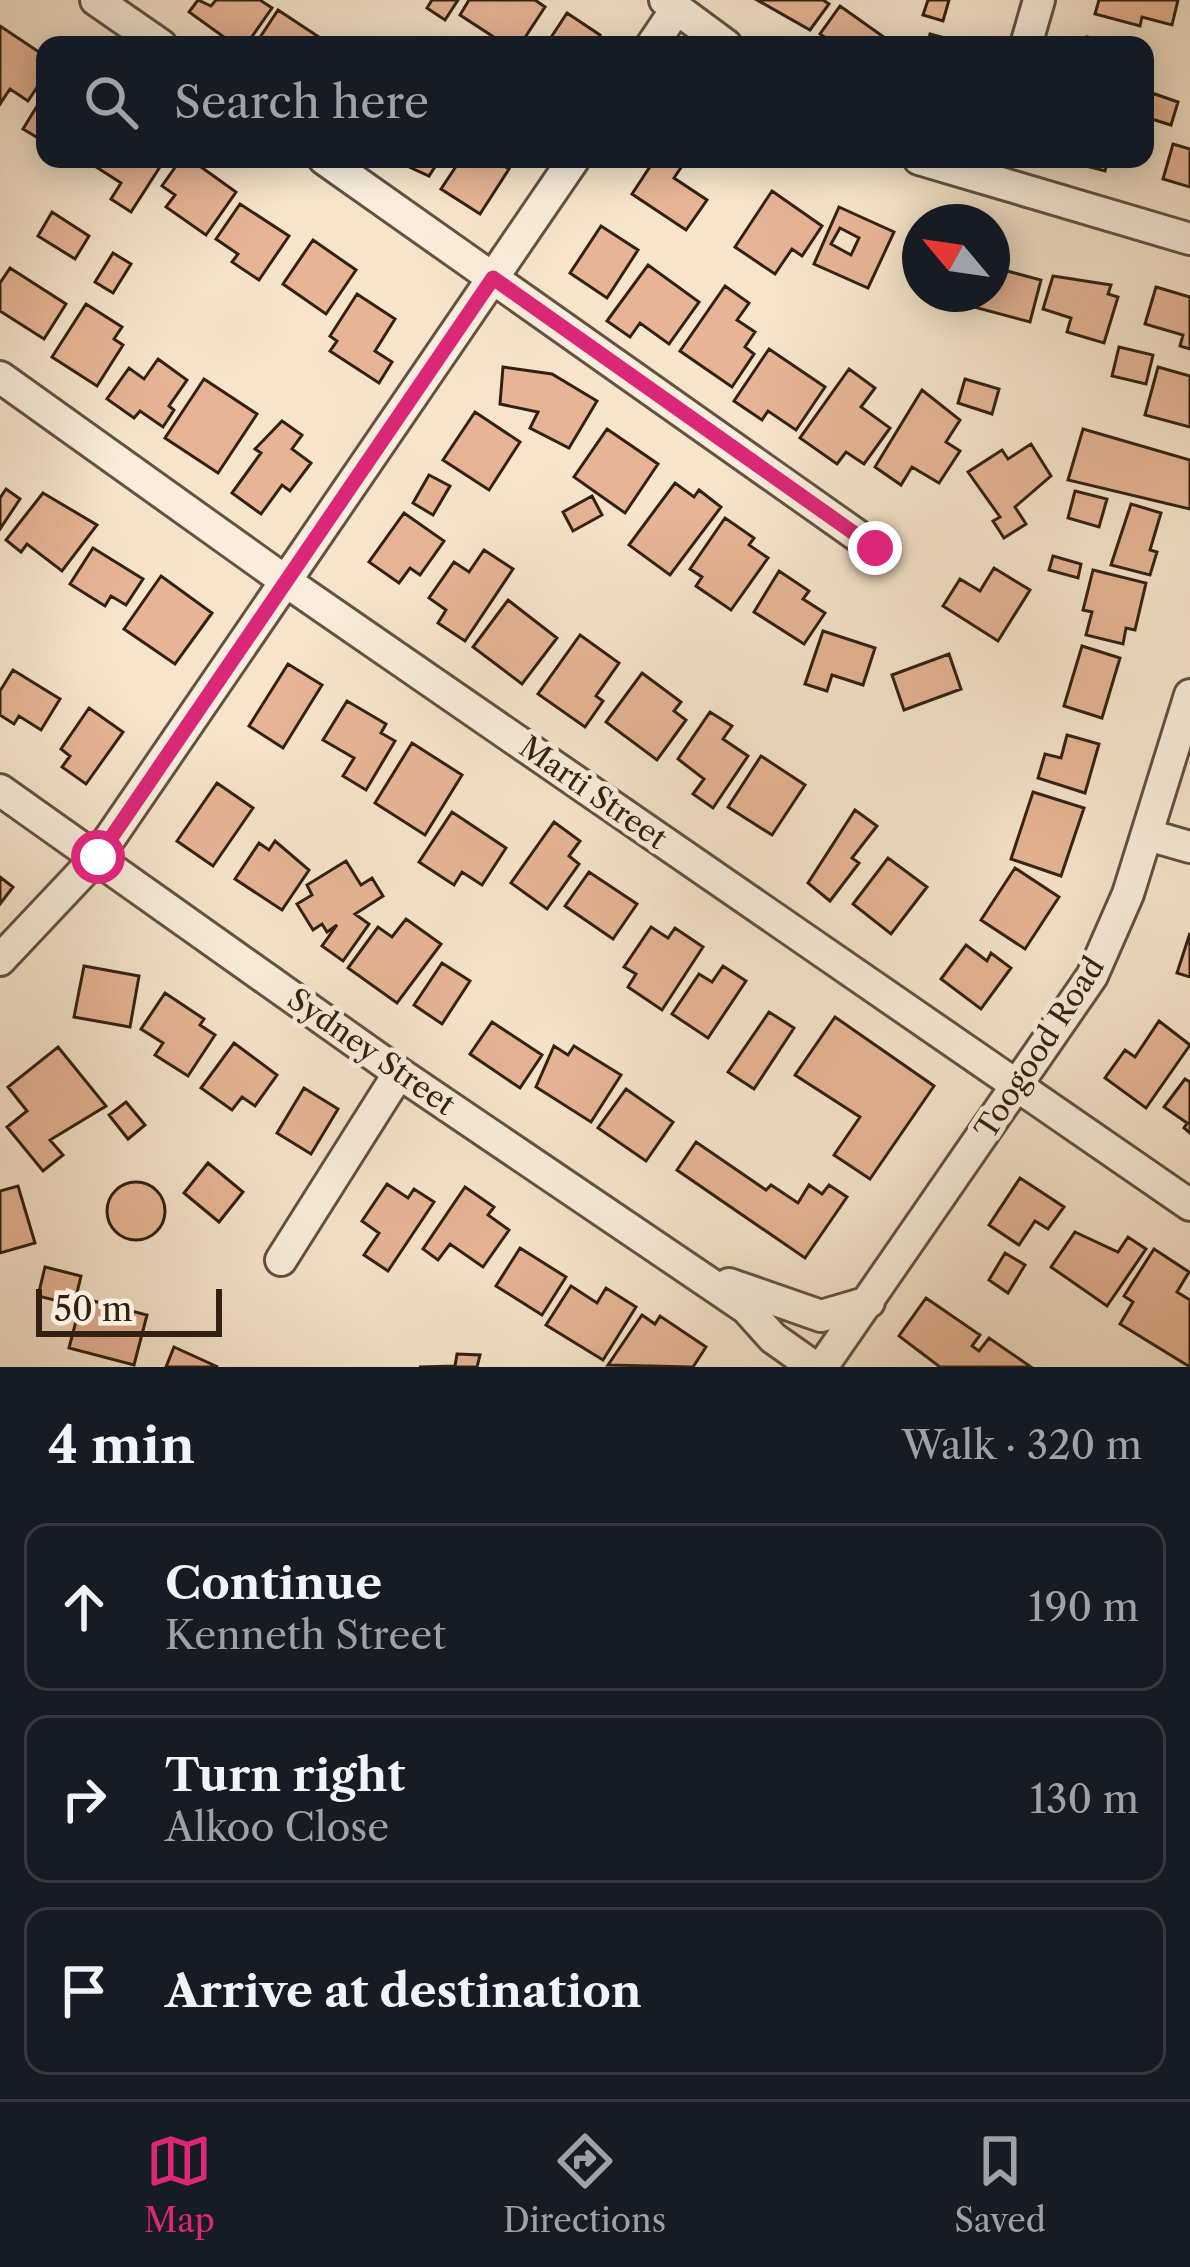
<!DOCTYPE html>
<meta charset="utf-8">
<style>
:root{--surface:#171b24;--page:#242831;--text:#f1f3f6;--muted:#9ea1a6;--line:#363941;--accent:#db2777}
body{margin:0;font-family:"Libre Caslon Text",serif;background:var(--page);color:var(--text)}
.compass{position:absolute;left:902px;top:204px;width:108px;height:108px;border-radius:50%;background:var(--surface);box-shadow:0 6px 30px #0003;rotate:299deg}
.scale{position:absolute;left:36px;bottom:30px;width:186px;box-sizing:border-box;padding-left:12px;border:6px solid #322013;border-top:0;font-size:33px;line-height:42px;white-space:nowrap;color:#322013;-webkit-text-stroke:9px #f9eedd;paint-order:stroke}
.stop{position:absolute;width:36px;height:36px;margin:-27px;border:9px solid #db2777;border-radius:50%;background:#fff}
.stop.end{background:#db2777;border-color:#fff;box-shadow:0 3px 12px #0008}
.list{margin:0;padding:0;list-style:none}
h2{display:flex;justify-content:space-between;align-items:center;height:156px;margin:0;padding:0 48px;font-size:51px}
h2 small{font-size:39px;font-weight:400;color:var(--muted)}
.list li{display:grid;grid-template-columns:78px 1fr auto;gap:36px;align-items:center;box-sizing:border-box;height:168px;margin:0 24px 24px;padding:0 24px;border:3px solid var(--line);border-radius:24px}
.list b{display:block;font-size:45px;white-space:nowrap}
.list p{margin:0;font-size:39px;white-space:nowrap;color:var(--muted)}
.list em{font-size:39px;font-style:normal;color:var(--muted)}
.icon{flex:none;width:66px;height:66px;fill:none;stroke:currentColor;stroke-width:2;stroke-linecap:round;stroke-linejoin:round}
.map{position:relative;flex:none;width:1190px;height:1367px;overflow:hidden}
.search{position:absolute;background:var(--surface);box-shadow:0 6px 30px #0003;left:36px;right:36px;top:36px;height:132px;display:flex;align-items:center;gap:30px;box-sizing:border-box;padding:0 42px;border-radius:24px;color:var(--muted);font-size:45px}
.sheet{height:732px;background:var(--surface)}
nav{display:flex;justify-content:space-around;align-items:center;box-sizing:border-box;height:168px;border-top:3px solid var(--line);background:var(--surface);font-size:33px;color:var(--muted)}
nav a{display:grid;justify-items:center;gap:6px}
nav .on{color:var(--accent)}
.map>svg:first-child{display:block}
.building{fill:#e7b595;stroke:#322013;stroke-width:3;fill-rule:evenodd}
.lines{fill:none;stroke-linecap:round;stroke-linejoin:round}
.minor-casing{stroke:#635141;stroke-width:36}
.minor{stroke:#f9eedd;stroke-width:30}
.route{stroke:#db2777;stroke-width:15}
.labels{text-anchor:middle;stroke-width:10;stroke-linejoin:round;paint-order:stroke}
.street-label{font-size:30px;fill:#322013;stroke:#f9eedd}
</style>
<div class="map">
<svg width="1190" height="1367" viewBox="0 0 1190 1367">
<rect width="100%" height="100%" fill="#f6e5cb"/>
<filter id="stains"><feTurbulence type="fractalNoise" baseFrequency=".00167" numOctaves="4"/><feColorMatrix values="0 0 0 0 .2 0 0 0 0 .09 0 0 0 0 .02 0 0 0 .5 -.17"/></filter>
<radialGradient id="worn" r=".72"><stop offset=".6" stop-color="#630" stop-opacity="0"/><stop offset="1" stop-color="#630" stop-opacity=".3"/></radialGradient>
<path class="building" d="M198 0 211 6 216 0H260L272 8 246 45H235L189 12Z
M432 0H458L445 20 427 8Z
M469 0H535L545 7 520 45H506L460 15Z
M757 0H823L829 4 810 30Z
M928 0H949L943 21 923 15Z
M1099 0H1178L1172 25 1142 17 1140 26 1095 14Z
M840 6 895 45H836L820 34Z
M278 10 331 45H255Z
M567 13 600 35 593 45H546Z
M0 26 45 56V75L28 101 10 89 0 104Z
M930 34 963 43V45H927Z
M1087 37 1119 45H1085Z
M45 93V142L23 129Z
M1152 93 1178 102 1171 125 1145 117Z
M1173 144 1190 149V187L1163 179Z
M92 159H165L131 212 111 199 121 183 90 163Z
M181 159H190L236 192 206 235 166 207 175 195 162 186Z
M392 159H440L429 176Z
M461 159H493L509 169 480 214 441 189Z
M655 159 682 166 674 178 707 200 686 230 632 194Z
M1059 159H1108L1105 171Z
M772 191 822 226 802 256 792 249 775 274 735 247Z
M240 204 289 236 259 280 232 262 238 254 216 239Z
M839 207 894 232 868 288 814 264ZM840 228 859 238 851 255 831 244Z
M52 212 89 236 75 259 38 236Z
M601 226 638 250 607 298 570 273Z
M313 240 356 270 326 314 283 284Z
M113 253 131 264 113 293 95 282Z
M648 265 699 302 669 344 640 323 630 337 607 321Z
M992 267 1041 280 1030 322 974 307 978 294H992Z
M10 268 66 304 44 339 0 311V283Z
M1053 276 1111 285 1108 294 1118 297 1104 343 1067 332 1071 318 1043 309Z
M725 286 749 303 737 320 755 332 745 347 754 354 732 387 680 351Z
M1156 287 1190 297V349L1180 346 1183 335 1145 324Z
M357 294 395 319 375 351 392 362 379 383 330 351 337 341 330 336Z
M86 304 122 327 114 339 123 345 97 386 52 357Z
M1119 347 1153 355 1146 384 1112 376Z
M769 349 825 387 796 430 768 411 762 420 734 401Z
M158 359 187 380 169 406 174 410 163 427 140 411 134 418 107 399 129 368 144 379Z
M503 367 552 374 597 401 569 448 530 428 538 412 500 404Z
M1158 367 1190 376V427L1145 415Z
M849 369 875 388 861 407 890 428 864 464 846 452 837 464 800 438Z
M204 379 257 414 218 473 165 438Z
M965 379 999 389 992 414 958 403Z
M922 390 960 420 946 442 960 451 939 483 912 467 901 485 875 467Z
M475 412 520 442 489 490 443 460Z
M282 421 302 435 292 449 311 463 290 491 282 485 261 514 232 493 261 453 255 449Z
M607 429 658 464 625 513 574 477Z
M1083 429 1190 460V509L1068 480Z
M1031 444 1051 476 1015 507 1026 524 1004 538 993 521 1000 517 968 472 1002 450 1008 459Z
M429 475 450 486 433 515 413 503Z
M675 483 694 497 699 490 721 507 670 575 629 545Z
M6 489 20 499 0 529V498Z
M1075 491 1107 499 1099 527 1068 518Z
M43 493 97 525 62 571 27 544 21 552 6 540Z
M592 496 602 515 573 531 563 512Z
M1131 504 1161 513 1150 550 1157 552 1150 575 1111 565Z
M404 513 444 541 420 575 410 568 399 583 369 562Z
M725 518 754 538 749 545 768 558 731 610 696 586 702 577 690 569Z
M93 548 143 579 126 605 111 596 105 606 70 584Z
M484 550 513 569 465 641 438 623 446 610 429 598 454 562 469 572Z
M1053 556 1081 564 1078 578 1049 570Z
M994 568 1030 590 998 641 943 606 960 579 980 591Z
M1093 570 1146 583 1135 630 1126 628 1123 644 1086 635 1092 612 1083 610Z
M779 571 809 591 803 599 825 613 804 644 754 612Z
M161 576 212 613 175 664 124 629Z
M508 600 557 638 522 684 473 647Z
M823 631 875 648 863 685 832 675 827 691 805 684Z
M580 635 619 663 596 696 603 701 585 727 538 694Z
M1082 646 1120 658 1102 718 1064 706Z
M949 654 961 689 904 710 892 675Z
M288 664 322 685 283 748 249 726Z
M13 670 60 699 41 730 19 716 14 724 0 715V691Z
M642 673 681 702 674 711 686 720 657 760 606 722Z
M347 701 386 724 381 733 395 741 366 790 343 776 354 758 323 740Z
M89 708 123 732 86 784 62 767 70 756 61 749Z
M710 712 732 726 723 739 748 756 713 808 693 794 704 779 678 759Z
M1067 735 1099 744 1085 793 1038 778 1045 754 1061 758Z
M412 743 462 775 425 835 375 803Z
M761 756 805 785 772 835 728 807Z
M217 783 253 808 213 866 177 841Z
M1033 792 1084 808 1061 876 1011 859Z
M855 810 877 826 852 858 859 863 830 901 808 883Z
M452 812 506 848 482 885 462 872 454 885 419 862Z
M554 822 580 841 569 856 579 864 547 909 511 883Z
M275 841 309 870 282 910 235 879 259 843 269 850Z
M888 858 927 887 891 934 853 904Z
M346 861 361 885 372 878 383 896 355 914 369 924 343 961 322 946 337 925 327 932 322 924 313 930 297 904 312 895 307 885Z
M1015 868 1059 897 1025 949 981 920Z
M589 872 637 904 613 939 565 906Z
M0 877 13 887 0 904Z
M406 919 441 944 397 1003 348 968 378 927 392 937Z
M651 927 668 938 675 928 703 947 662 1010 628 987 636 974 624 967Z
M1190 933V977L1177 973Z
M966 945 987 961 991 953 1011 968 981 1009 941 979Z
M442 963 470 981 442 1024 414 1005Z
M84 966 139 976 130 1027 74 1017Z
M723 966 746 981 708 1038 672 1014 699 974 712 982Z
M165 993 204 1019 200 1025 215 1035 188 1076 155 1055 163 1043 141 1029Z
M769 1012 794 1028 754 1089 728 1072Z
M835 1017 934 1086 870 1179 834 1155 860 1117 795 1075Z
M1159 1021 1190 1045 1146 1108 1105 1078 1125 1050 1135 1057Z
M492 1022 542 1055 520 1088 470 1054Z
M234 1043 277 1075 255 1106 242 1097 232 1110 201 1088Z
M554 1046 568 1055 574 1046 621 1075 591 1122 536 1087Z
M58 1047 106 1106 50 1140 63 1155 43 1171 7 1127 27 1111 8 1087Z
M1185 1079 1190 1082V1133L1184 1128 1187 1123 1164 1107Z
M304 1088 338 1109 311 1154 277 1133Z
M626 1089 673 1122 646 1161 598 1128Z
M126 1102 145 1125 128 1139 109 1115Z
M696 1142 766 1190 771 1185 798 1203 809 1185 822 1194 829 1185 847 1197 805 1258 677 1170Z
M208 1163 243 1192 219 1222 184 1193Z
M1020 1178 1064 1207 1048 1229 1035 1221 1019 1245 989 1225Z
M107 1211a29 29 0 1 1 58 0a29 29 0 1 1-58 0Z
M387 1184 408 1198 414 1189 434 1202 388 1271 364 1255 379 1233 362 1221Z
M18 1186 35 1243 0 1253V1191Z
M465 1187 494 1207 488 1215 509 1230 483 1267 450 1244 438 1260 423 1249Z
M1075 1232 1118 1252 1128 1237 1146 1249 1107 1306 1051 1267Z
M520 1248 566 1277 542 1315 496 1286Z
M1154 1249 1189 1272 1177 1292 1190 1300V1367L1120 1324 1133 1302 1124 1296Z
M1005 1253 1025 1265 1008 1293 989 1280Z
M45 1267 81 1276 74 1305 38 1296Z
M571 1286 597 1303 606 1288 636 1307 603 1360 546 1325Z
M82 1298 147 1315 134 1365 69 1348Z
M926 1298 980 1335 972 1346 979 1351 989 1338 1031 1367H940L899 1336Z
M642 1315 655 1324 660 1316 706 1347 693 1367 608 1365Z
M174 1347 218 1367H166Z
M457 1354 480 1355 477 1367H419L455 1366Z"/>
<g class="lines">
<defs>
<path id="minor" d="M96 0 161 45
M665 0 726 45
M652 45 677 8
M1026 45 1039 0
M324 159 875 548
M919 159 1190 239
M0 377 284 580 1190 1205
M0 790 399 1073 746 1308 773 1338 814 1367
M1148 835 1190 847
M0 960 97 857 574 159
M281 1260 399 1073
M729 1284 821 1316 869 1302
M822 1367 1092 976 1128 894 1190 695"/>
</defs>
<use href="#minor" class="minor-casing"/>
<use href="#minor" class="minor"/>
</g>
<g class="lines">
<path class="route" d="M98 857 493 278 875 548"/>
</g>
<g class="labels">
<g class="street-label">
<text transform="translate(593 793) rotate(35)" y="10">Marti Street</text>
<text transform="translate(1040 1048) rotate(-57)" y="10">Toogood Road</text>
<text transform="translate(371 1052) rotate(35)" y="10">Sydney Street</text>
</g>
</g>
<rect width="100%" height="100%" filter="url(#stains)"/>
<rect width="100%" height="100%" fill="url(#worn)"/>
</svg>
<svg class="compass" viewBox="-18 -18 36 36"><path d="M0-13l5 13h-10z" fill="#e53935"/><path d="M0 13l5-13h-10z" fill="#9ea1a6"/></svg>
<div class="scale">50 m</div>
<div class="stop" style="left:98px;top:857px"></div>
<div class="stop end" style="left:875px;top:548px"></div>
<div class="search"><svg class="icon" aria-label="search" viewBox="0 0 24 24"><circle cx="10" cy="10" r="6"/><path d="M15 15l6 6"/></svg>Search here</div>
</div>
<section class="sheet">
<h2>4 min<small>Walk · 320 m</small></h2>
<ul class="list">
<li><svg class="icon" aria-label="ahead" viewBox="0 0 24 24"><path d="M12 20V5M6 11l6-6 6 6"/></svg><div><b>Continue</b><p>Kenneth Street</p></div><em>190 m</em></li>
<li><svg class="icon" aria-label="right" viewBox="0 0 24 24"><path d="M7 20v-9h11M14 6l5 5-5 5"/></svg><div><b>Turn right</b><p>Alkoo Close</p></div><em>130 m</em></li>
<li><svg class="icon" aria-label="arrive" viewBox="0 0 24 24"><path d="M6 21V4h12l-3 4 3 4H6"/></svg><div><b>Arrive at destination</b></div></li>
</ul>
</section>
<nav>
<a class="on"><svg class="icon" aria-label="map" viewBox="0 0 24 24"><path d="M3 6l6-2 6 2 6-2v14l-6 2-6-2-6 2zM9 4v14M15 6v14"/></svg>Map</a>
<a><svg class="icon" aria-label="directions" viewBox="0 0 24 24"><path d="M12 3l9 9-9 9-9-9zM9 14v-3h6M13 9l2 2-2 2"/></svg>Directions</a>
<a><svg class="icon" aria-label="saved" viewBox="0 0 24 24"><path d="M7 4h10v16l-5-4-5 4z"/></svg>Saved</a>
</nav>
